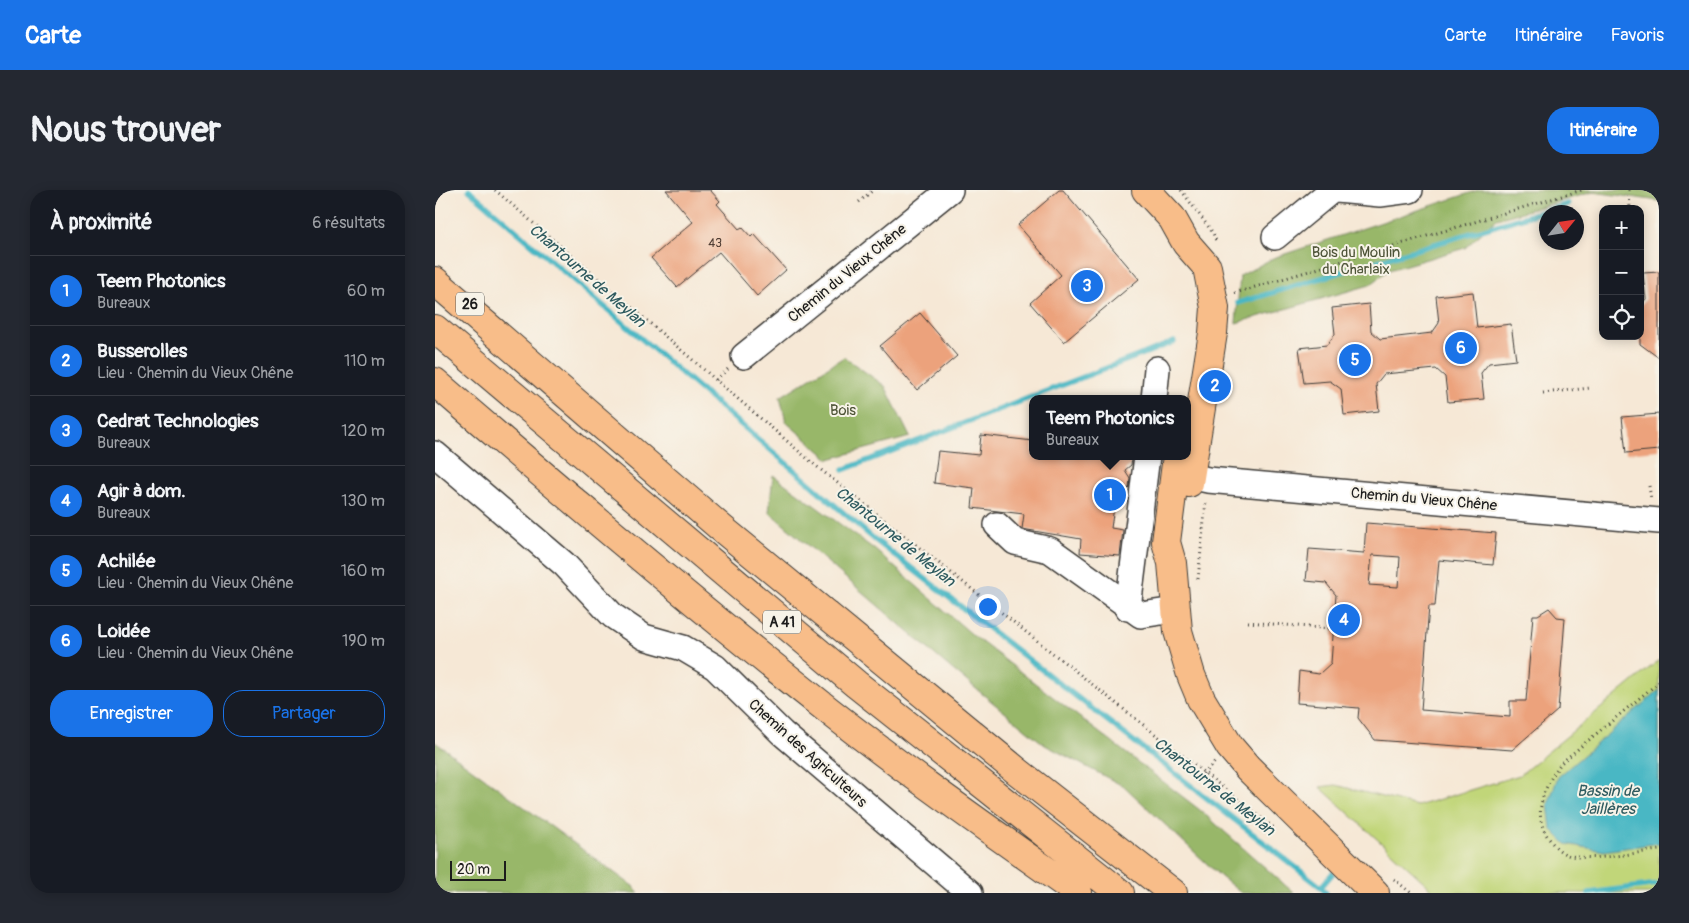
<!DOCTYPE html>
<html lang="fr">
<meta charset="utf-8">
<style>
:root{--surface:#171b24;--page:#242831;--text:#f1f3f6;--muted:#9ea1a6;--line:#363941;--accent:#1a73e8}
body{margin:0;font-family:Pangolin,sans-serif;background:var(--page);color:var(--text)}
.controls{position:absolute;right:15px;top:15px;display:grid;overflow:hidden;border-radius:10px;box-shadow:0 2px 12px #0003}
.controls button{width:45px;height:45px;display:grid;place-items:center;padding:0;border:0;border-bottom:1px solid var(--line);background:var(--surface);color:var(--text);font:25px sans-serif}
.compass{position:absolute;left:1104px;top:15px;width:45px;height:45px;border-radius:50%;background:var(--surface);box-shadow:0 2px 12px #0003;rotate:60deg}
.scale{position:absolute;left:15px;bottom:12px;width:56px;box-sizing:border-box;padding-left:5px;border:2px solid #1c1c1c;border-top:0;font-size:14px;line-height:18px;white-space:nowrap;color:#1c1c1c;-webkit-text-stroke:4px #f7f3e8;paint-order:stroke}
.you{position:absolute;left:552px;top:416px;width:18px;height:18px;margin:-12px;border:4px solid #fff;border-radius:50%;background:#1a73e8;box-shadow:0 0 0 8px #1a73e833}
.badge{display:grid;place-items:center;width:32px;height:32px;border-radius:50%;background:var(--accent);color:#fff;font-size:16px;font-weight:700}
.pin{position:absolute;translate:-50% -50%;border:2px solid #fff;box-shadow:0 1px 5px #0006}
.popup{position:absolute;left:594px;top:205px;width:162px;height:65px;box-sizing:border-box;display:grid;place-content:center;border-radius:10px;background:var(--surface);filter:drop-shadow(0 1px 4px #0005);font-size:16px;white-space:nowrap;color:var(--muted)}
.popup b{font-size:19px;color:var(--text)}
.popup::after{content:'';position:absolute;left:50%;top:100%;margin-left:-10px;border:10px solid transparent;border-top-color:var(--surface)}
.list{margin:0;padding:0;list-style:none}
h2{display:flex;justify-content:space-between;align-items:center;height:65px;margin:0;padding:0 20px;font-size:21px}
h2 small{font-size:16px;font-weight:400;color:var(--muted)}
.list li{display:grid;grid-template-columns:32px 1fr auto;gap:15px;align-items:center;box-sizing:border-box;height:70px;padding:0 20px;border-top:1px solid var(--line)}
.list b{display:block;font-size:19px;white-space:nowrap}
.list p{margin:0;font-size:16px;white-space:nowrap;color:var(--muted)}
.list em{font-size:16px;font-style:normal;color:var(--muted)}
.actions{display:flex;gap:10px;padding:15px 20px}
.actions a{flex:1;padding:11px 0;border:1px solid var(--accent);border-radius:20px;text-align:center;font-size:18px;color:var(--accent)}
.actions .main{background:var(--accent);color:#fff}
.icon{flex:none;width:28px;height:28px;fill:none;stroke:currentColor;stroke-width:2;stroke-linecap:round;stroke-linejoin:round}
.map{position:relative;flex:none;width:1224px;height:703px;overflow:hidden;border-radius:20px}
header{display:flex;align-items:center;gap:30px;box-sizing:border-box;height:70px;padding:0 25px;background:var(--accent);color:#fff}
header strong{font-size:24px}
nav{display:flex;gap:28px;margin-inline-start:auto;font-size:18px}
.intro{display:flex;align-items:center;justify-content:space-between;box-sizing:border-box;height:120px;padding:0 30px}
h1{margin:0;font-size:35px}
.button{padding:12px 22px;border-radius:20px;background:var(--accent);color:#fff;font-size:18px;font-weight:700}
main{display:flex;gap:30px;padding:0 30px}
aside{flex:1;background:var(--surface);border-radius:20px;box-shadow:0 2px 12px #0003}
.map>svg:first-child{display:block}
.green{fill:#c1d679;stroke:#6e794a}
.forest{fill:#98b769;stroke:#5a6a42}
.water{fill:#4ab7c4;stroke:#336a70}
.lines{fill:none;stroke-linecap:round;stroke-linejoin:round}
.stream{stroke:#4ab7c4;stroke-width:5.5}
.building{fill:#eca27c;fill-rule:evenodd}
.minor-casing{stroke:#3d3b38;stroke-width:28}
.major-casing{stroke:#3d3b38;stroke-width:30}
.highway-casing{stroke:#3d3b38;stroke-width:30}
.path{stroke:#3d3b38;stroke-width:3;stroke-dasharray:1 4;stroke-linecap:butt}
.minor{stroke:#fff;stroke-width:25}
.major{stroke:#f8bd89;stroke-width:28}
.highway{stroke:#f8bd89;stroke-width:28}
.labels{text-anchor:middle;stroke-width:4;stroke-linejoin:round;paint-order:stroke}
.number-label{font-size:12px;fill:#503e34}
.shield{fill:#f7f3e8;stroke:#5e5c59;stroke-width:1}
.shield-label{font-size:14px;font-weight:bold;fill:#1c1c1c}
.park-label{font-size:15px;fill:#4e5438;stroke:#f7f3e8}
.street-label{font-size:15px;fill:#1c1c1c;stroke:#f7f3e8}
.water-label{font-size:16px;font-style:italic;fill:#2e5a5f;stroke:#f7f3e8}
</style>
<header>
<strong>Carte</strong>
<nav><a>Carte</a><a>Itinéraire</a><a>Favoris</a></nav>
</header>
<div class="intro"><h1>Nous trouver</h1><a class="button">Itinéraire</a></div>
<main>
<aside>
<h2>À proximité<small>6 résultats</small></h2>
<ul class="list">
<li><span class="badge">1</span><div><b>Teem Photonics</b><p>Bureaux</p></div><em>60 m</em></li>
<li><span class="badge">2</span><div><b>Busserolles</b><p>Lieu · Chemin du Vieux Chêne</p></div><em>110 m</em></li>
<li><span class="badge">3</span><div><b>Cedrat Technologies</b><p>Bureaux</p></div><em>120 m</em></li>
<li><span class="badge">4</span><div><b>Agir à dom.</b><p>Bureaux</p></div><em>130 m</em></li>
<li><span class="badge">5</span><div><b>Achilée</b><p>Lieu · Chemin du Vieux Chêne</p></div><em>160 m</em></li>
<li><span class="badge">6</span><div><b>Loidée</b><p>Lieu · Chemin du Vieux Chêne</p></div><em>190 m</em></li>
</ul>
<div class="actions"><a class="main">Enregistrer</a><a>Partager</a></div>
</aside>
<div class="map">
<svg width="1224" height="703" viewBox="0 0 1224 703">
<rect width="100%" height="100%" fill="#f7f3e8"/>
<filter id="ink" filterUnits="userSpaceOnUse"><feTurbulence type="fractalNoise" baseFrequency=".02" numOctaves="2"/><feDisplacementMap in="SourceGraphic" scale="10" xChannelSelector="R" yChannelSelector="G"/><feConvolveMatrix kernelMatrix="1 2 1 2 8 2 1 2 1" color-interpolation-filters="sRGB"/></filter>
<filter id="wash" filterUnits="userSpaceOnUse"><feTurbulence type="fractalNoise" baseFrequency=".0096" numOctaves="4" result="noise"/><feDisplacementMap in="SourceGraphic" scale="20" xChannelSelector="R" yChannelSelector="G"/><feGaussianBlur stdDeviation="1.12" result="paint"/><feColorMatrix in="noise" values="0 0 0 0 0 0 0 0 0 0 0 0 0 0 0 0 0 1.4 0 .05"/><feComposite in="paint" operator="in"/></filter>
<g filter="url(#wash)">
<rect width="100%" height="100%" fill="#f6e8d6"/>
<path class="green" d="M1224 470V703H1001L885 597 901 595 982 616 1085 585Z"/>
<path class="forest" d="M1044 0H1224V11L1158 2 1062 29 1030 58 954 80 935 95 801 133 805 86 838 68Z
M409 167 450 196 475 247 394 269 351 232 345 207Z
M338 285 439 359 540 447 765 620 859 703H806L785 686 690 597 610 555 513 476 334 322Z
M0 552 199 697 204 703H0Z"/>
<path class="water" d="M1224 500V653L1169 661 1131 654 1116 639 1113 614 1123 587Z"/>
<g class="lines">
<path class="stream" d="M34 0 439 349 886 697 891 703
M803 113 1133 14
M408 280 739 152
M886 697 897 684
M1154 703 1224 694"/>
</g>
<g id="blocks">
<path class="building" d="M231 0H275L285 11 282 14 304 39 307 37 316 47 319 44 351 80 322 106 284 62 242 97 216 68 258 32Z
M624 0H628L704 89 629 152 595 113 626 85 583 35Z
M1224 82V168L1205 154V116L1211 109 1208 83Z
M1038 102 1042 138 1076 134 1081 170 1054 173 1046 183 1049 209 1013 212 1010 187 1001 179 949 184 941 194 944 221 909 225 906 199 895 191 869 193 864 158 892 155 900 144 897 118 934 114 936 141 945 149 997 143 1004 133 1001 106Z
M485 123 522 166 482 200 445 156Z
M1224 224V260L1191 263 1187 227Z
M546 245 598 251V266H697L696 275 690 280 695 288 694 297 680 310 676 338 688 340 685 366 645 363 646 349 587 339 589 324 537 318 539 298 499 293 503 261 544 265Z
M931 333 1061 343 1058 375 1004 370 1000 416H994L986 520 1075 527V511H1091L1098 425H1103L1114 418 1122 427 1130 428 1123 520 1077 560 940 550 923 528 924 518 862 513 864 481 884 484 896 473 901 405 891 393 871 391 874 359 929 363ZM937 365 965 367 963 397 934 395Z"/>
</g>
</g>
<g filter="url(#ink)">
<use href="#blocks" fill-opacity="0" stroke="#3d3b38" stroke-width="1"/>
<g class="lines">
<defs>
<path id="minor" d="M902 0 945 4 975 0
M840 47 897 0
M309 166 515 0
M719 209 722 179
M0 264 129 374 178 426 209 447 248 458 280 477 347 543 535 703
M740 283 773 290 1224 331
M562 335 580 352 615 360 706 425 740 420
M693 418 712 266"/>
<path id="major" d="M711 0 737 28 751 53 772 77 780 118 778 143 754 293
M742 266 731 352 737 373 743 441 756 485 766 509 795 557 813 578 940 703"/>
<path id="highway" d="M0 91 285 337 582 581 738 703
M0 139 421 494 685 703
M0 192C129 304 259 414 393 520 474 584 559 643 643 703"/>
</defs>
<use href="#minor" class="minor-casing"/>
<use href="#major" class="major-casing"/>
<use href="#highway" class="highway-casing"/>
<path class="path" d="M60 0 381 276 839 638
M746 0 778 43 781 51
M1194 0 1195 19
M424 12 438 0
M800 103 1147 0
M281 190 293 179
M1108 203 1155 198
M1214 296 1216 309
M763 389 771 311
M813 432 898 439
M1224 492 1126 573C1110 595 1095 625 1115 650 1120 657 1127 664 1136 666 1164 671 1196 663 1224 660
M768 584 780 572
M959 689 976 703
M0 699 6 703"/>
<use href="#minor" class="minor"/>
<use href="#major" class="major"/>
<use href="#highway" class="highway"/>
</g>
</g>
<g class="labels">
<g class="number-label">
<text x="280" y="57">43</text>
</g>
<g class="shield">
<rect x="21" y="102.5" width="28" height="23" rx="4"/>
<rect x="328" y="420.5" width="38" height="23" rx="4"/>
</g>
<g class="shield-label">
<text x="35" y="119">26</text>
<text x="347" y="437">A 41</text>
</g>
<g class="park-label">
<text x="921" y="67">Bois du Moulin<tspan x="921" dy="17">du Charlaix</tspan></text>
<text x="408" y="225">Bois</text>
</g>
<g class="street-label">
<text transform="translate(412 83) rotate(-39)" y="5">Chemin du Vieux Chêne</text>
<text transform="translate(989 309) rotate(5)" y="5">Chemin du Vieux Chêne</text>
<text transform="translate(373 563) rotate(42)" y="5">Chemin des Agriculteurs</text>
</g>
<g class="water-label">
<text transform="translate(153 85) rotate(41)" y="6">Chantourne de Meylan</text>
<text transform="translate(461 346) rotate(39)" y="6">Chantourne de Meylan</text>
<text transform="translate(780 596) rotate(38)" y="6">Chantourne de Meylan</text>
<text x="1173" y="606">Bassin de<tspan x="1173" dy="18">Jaillères</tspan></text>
</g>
</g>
</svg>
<div class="controls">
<button>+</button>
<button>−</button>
<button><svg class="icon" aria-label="locate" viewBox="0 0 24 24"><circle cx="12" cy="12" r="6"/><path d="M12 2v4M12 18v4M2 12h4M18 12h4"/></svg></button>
</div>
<svg class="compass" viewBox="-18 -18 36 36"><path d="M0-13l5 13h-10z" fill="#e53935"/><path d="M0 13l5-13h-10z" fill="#9ea1a6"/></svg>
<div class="scale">20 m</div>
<div class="you"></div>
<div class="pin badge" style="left:675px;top:305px">1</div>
<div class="popup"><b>Teem Photonics</b>Bureaux</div>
<div class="pin badge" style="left:780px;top:196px">2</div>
<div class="pin badge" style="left:652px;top:96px">3</div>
<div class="pin badge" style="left:909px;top:430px">4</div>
<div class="pin badge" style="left:920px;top:170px">5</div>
<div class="pin badge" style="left:1026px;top:158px">6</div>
</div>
</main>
